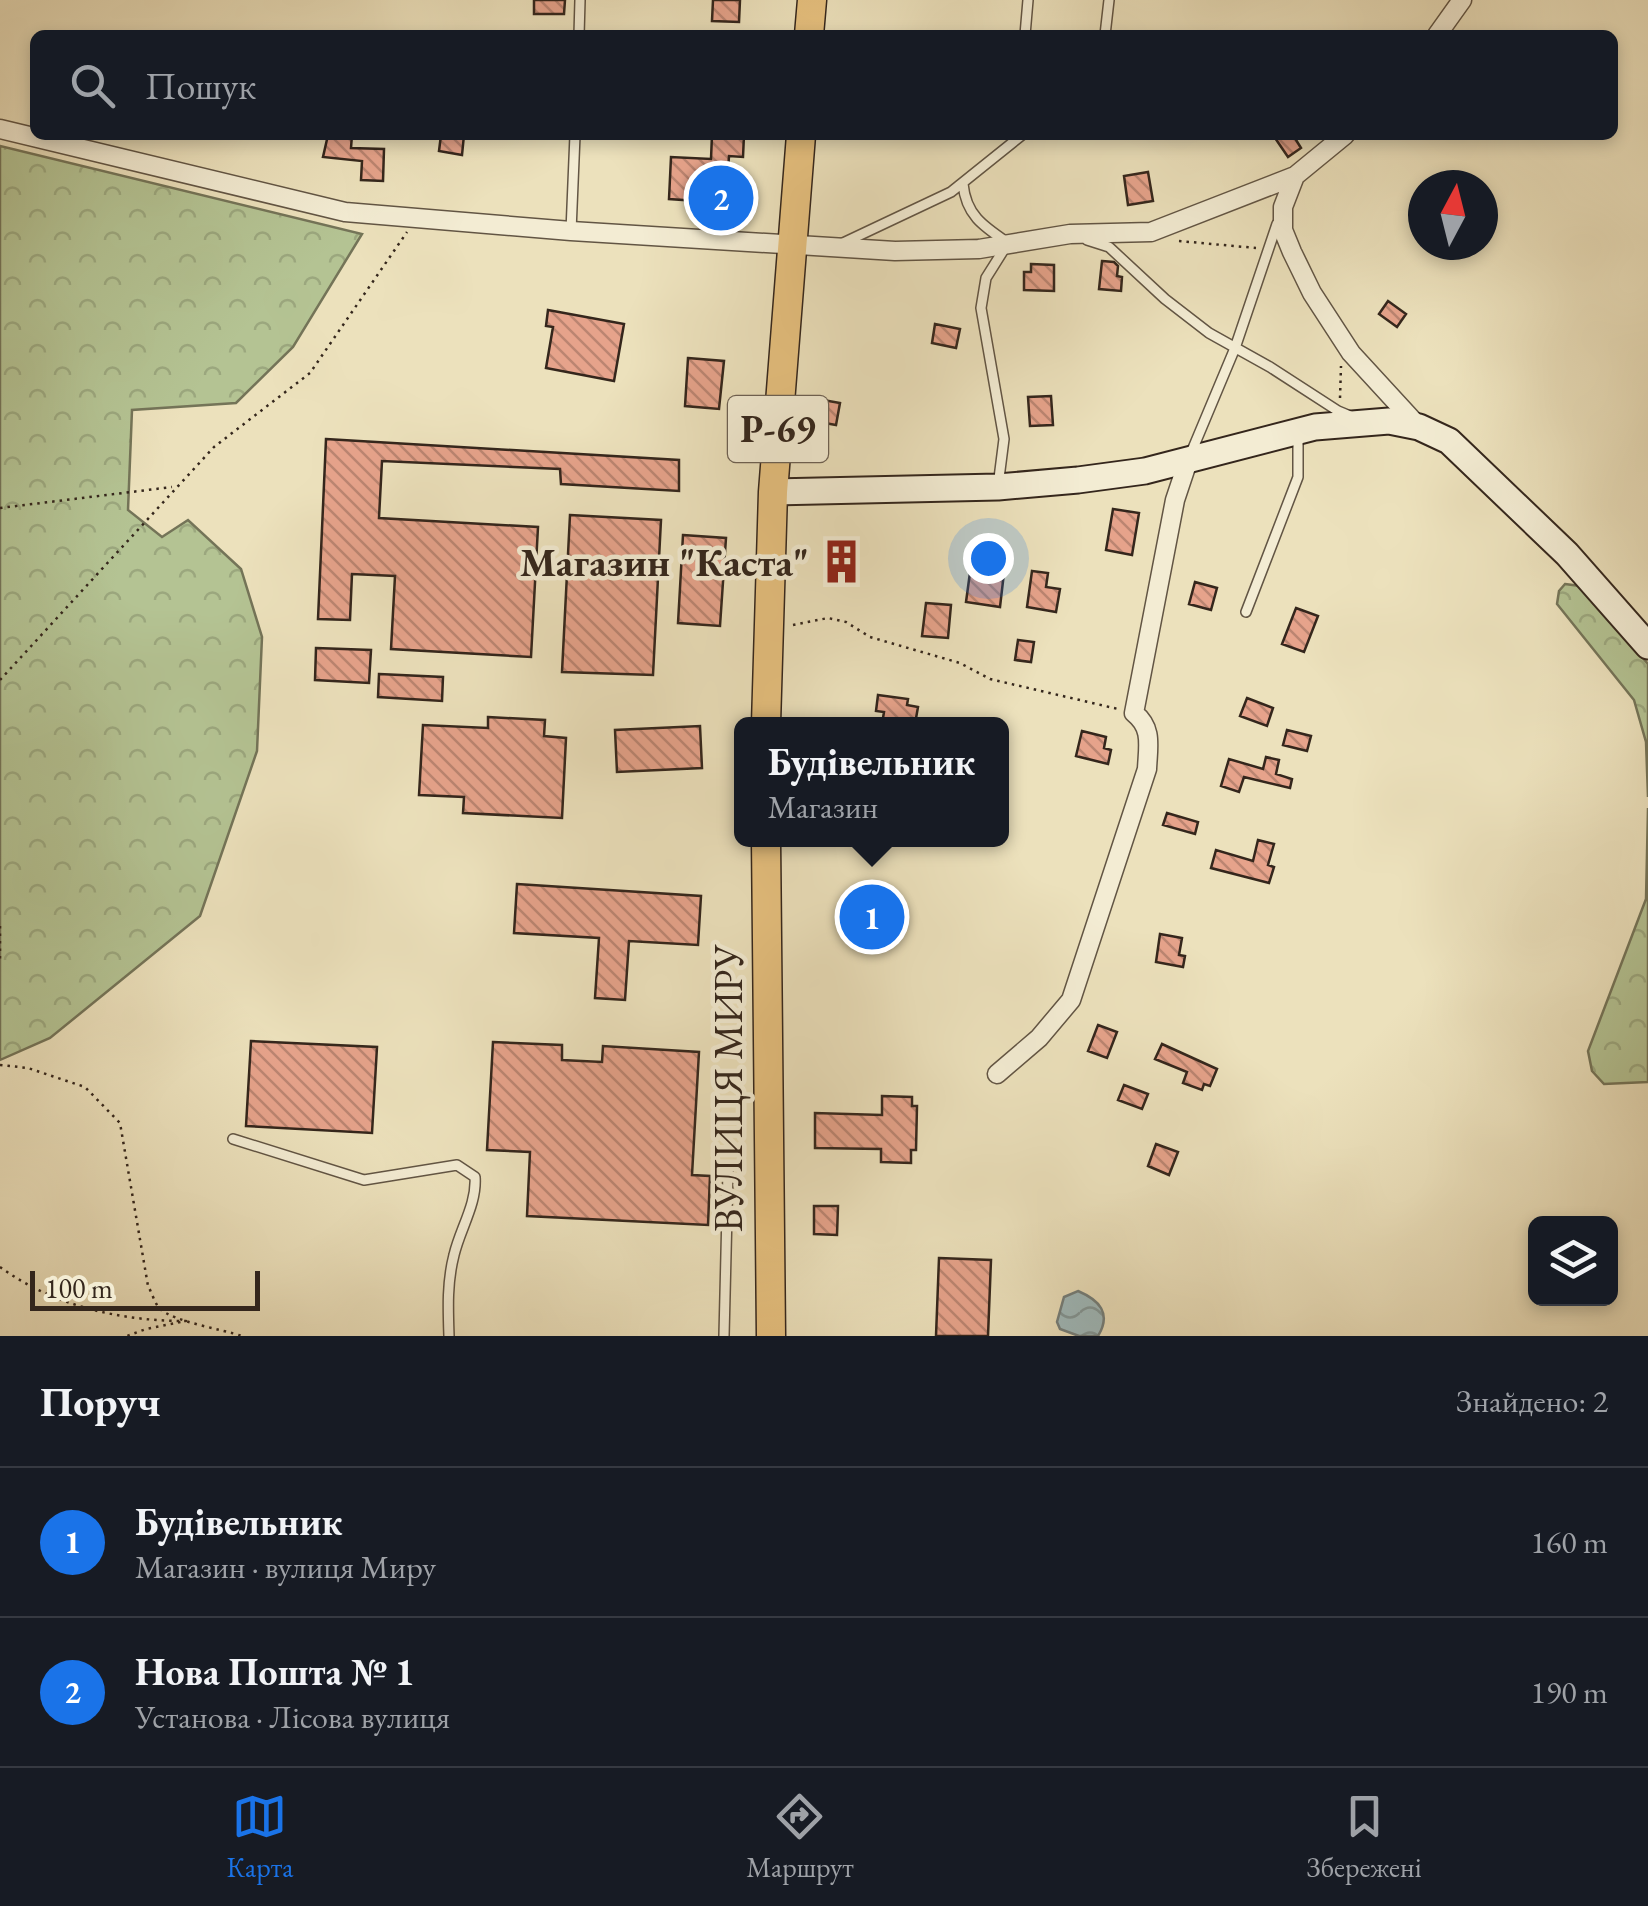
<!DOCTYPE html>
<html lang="uk">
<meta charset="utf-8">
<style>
:root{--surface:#171b24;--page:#20242c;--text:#f1f3f6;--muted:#9ea1a6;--line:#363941;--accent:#1a73e8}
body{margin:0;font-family:"EB Garamond",serif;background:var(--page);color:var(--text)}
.controls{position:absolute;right:30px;bottom:30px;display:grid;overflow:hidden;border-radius:15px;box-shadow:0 5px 15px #0003}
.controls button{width:90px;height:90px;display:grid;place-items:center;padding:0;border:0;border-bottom:2px solid var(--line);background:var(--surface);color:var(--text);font:50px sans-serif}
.compass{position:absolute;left:1408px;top:170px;width:90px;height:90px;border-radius:50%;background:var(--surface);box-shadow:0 5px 15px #0003;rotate:7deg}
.scale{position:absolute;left:30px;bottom:25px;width:230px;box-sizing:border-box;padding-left:10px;border:5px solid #34261c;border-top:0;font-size:28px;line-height:35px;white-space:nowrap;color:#34261c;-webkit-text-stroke:8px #f3ecd3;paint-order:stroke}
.you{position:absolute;left:988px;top:558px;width:35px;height:35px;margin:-25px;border:8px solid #fff;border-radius:50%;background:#1a73e8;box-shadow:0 0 0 15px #1a73e833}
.badge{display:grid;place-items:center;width:65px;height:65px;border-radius:50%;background:var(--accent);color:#fff;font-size:32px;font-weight:700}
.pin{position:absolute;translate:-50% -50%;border:5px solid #fff;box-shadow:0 2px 10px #0006}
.popup{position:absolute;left:734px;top:717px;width:275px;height:130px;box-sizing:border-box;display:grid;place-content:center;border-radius:15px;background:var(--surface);filter:drop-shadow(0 2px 8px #0005);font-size:32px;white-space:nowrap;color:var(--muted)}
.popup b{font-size:38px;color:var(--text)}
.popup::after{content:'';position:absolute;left:50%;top:100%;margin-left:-20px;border:20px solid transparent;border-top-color:var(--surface)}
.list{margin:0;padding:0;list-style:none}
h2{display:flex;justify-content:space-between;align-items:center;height:130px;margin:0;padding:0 40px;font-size:42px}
h2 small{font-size:32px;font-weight:400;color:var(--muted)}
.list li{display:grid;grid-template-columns:65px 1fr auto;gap:30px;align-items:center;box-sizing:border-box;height:150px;padding:0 40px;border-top:2px solid var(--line)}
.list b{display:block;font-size:38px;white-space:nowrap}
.list p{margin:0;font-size:32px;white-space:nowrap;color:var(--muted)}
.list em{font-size:32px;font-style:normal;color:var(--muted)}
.icon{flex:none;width:55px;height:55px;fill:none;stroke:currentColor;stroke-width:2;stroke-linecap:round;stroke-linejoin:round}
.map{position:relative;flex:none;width:1648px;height:1336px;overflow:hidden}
.search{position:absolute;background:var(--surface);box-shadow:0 5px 15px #0003;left:30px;right:30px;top:30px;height:110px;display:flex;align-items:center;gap:25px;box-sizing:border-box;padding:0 35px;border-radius:15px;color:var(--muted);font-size:38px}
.sheet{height:430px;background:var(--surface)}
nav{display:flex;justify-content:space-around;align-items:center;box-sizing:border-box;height:140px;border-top:2px solid var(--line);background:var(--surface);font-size:28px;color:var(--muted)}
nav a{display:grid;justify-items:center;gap:5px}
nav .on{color:var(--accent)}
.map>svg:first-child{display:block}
.forest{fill:url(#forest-crowns);stroke:#747458;stroke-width:2.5}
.water{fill:url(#water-waves);stroke:#747f7c;stroke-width:2.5}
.building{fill:url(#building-back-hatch);stroke:#34261c;stroke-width:2.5}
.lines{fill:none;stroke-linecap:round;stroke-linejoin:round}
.lane-casing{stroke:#625544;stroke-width:12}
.street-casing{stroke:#625544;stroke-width:21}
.secondary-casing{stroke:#34261c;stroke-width:29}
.primary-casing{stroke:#34261c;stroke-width:31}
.path{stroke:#34261c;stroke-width:2.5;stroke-dasharray:2.5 5;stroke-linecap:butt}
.lane{stroke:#f3ecd3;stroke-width:9}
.street{stroke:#f3ecd3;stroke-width:18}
.secondary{stroke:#f3ecd3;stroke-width:25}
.primary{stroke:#e6c07e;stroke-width:28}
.labels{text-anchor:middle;stroke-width:9;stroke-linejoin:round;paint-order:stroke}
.shield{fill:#f3ecd3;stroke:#6d6153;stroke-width:2.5}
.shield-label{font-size:38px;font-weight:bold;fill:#34261c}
.poi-label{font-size:40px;font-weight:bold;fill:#34261c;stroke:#f3ecd3;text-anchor:end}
.street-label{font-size:40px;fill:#34261c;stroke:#f3ecd3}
</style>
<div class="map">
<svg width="1648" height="1336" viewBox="0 0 1648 1336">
<defs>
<pattern id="forest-crowns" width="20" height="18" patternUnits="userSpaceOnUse" patternTransform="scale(2.5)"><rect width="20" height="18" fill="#b4c393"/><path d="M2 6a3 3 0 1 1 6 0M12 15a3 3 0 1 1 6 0" fill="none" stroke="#9ba77e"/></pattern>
<pattern id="water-waves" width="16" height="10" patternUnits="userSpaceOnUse" patternTransform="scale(2.5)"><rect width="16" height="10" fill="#9fbabc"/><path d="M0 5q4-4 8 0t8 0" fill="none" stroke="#829798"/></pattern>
<pattern id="building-back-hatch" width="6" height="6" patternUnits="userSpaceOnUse" patternTransform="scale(2.5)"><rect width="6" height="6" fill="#e6a38b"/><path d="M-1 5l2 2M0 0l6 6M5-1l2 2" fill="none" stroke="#bb8571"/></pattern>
</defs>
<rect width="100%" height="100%" fill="#ece1bc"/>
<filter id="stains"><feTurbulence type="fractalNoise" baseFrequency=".002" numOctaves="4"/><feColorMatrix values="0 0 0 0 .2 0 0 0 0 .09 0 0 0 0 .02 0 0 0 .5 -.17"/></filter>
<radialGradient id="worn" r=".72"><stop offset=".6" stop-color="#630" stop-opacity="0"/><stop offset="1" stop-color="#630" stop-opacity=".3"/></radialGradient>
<path class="forest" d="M0 146 362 234 293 347 236 403 132 410 128 510 162 537 188 520 241 569 262 637 257 751 200 916 50 1038 0 1060Z
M1565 584 1580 586 1648 664V797L1646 742 1634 700 1557 604 1559 591Z
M1648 808V1082L1604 1084 1592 1071 1588 1051 1646 899Z"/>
<path class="water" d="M1078 1291C1099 1300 1112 1313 1098 1336H1079L1060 1329 1057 1322 1064 1297Z"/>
<path class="building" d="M534 0H565L564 14H534Z
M713 0H740L739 22 712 21Z
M328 135H352L351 148 384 149 383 181 361 180 362 161 323 157Z
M441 135H464L462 155 439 151Z
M712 135H744L743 157 729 156 726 203 669 199 671 157 711 159Z
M1273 135H1293L1301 148 1288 157Z
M1148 172 1153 201 1128 205 1124 176Z
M1102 261 1114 262 1118 266 1117 276 1122 277 1121 291 1099 289Z
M1031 264 1054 265V291L1024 290V272H1031Z
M1388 301 1406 314 1397 327 1379 314Z
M548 310 624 324 614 381 546 368 553 327 546 326Z
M935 324 960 329 956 348 932 343Z
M688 358 724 361 719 409 685 406Z
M1051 396 1053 425 1030 426 1028 397Z
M823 400 840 403 836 425 819 422Z
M326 439 679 460V491L561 484 560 469 382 461 379 518 538 527 531 657 391 649 395 576 352 574 350 620 318 619Z
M1113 509 1139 513 1132 555 1106 550Z
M570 515 661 520 653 675 562 672Z
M683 535 726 538 720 626 678 623Z
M974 543 1007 547 1000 607 966 602Z
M830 547 857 550 854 574 844 573V578L828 576Z
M1032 571 1048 573 1046 587 1060 589 1056 612 1027 607Z
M1195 582 1217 588 1211 610 1189 604Z
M926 603 951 605 948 638 922 636Z
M1296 608 1318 616 1304 652 1282 644Z
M1018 640 1034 642 1031 662 1015 660Z
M316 648 371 650 369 683 315 680Z
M379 674 443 677 442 701 378 697Z
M878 695 908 699 907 705 918 707 915 724H882L884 712 876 711Z
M1247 698 1273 708 1267 726 1240 716Z
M488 717 545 720 544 736 566 738 562 818 463 813 464 797 419 795 423 725 488 728Z
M700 726 702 768 617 772 615 730Z
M1287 730 1311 736 1307 751 1283 745Z
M1082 731 1106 737 1104 748 1111 750 1108 764 1076 756Z
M1266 757 1279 760 1276 774 1292 779 1290 788 1244 777 1239 792 1221 786 1229 759 1263 769Z
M1167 813 1198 822 1195 834 1163 825Z
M1258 840 1274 844 1268 865 1274 867 1269 883 1211 868 1216 850 1253 861Z
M517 884 701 896 698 945 629 941 625 1000 595 998 599 938 514 933Z
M1160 934 1182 938 1179 955 1185 956 1183 967 1156 962Z
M1098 1025 1117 1032 1107 1058 1088 1051Z
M251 1041 377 1047 372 1133 246 1126Z
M493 1042 562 1045V1060L602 1062 603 1046 699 1052 692 1175 710 1176 708 1225 527 1216 530 1152 487 1150Z
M1162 1044 1217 1069 1210 1086 1204 1084 1202 1090 1183 1083 1187 1072 1155 1059Z
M1124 1085 1148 1094 1142 1109 1118 1100Z
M882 1096 912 1097V1106H917L916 1150H911V1163L881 1162V1149L815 1148V1113L882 1115Z
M1156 1144 1178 1152 1169 1175 1148 1166Z
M814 1206H838L837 1235 814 1234Z
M939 1258 991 1260 988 1336H936Z"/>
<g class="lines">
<defs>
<path id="lane" d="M579 35 580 0
M1025 35 1028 0
M1105 35 1109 0
M963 184C966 215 983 226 1008 243L986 278 981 308 1004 439 998 486
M571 231 575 135
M1087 240 1109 247 1165 299 1209 333 1270 367 1338 411 1350 416
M843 243 951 192 1022 135
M1191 453 1235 348 1277 224
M1246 612 1298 477V435
M233 1139 364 1180 457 1165 475 1177C477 1204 460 1229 454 1255 447 1282 448 1308 449 1336
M724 1336 728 1171"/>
<path id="street" d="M1437 35 1462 0
M0 129 345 212 571 231 895 251 979 249 1070 234 1151 232 1295 176 1345 135
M1295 176 1283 207V230L1292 252 1312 293 1351 353 1419 427
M997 1074 1039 1038 1071 1000 1147 769C1148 746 1153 728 1134 713L1175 500 1188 461"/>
<path id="secondary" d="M773 492 998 487 1078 480 1145 471 1315 427 1389 421 1419 427 1449 441 1567 554 1648 646"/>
<path id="primary" d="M809 35 812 0
M766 724 773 492 801 135
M766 840 771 1336"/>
</defs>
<use href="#lane" class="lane-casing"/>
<use href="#street" class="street-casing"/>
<use href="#secondary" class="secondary-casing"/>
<use href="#primary" class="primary-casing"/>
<path class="path" d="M1179 241 1256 248
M1340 398 1341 366
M0 508 172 487
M793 625 828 618 846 622 870 637 960 663 990 679 1118 709
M0 680 214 447 310 373 407 232
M0 926V959
M0 1065 28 1068 85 1087 120 1123 148 1286C152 1293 155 1304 160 1309 175 1322 221 1329 242 1336
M0 1267C54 1306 120 1321 186 1321L146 1329 127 1336"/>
<use href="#lane" class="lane"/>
<use href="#street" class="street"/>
<use href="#secondary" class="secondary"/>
<use href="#primary" class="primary"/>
</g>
<defs>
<symbol id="building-bare" viewBox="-9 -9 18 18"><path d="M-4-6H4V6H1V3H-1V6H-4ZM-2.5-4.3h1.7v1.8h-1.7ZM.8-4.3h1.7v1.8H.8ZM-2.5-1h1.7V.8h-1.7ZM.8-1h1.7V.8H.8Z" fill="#8f2418" stroke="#f3ecd3" stroke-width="2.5" paint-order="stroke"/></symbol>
</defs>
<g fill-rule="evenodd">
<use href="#building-bare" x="810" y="530" width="63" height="63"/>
</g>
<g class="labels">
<rect class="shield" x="728" y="396" width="100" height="66" rx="8"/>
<g class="shield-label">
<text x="778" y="442">Р-69</text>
</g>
<g class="poi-label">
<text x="809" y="576">Магазин "Каста"</text>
</g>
<g class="street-label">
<text transform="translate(728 1088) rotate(-90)" y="14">ВУЛИЦЯ МИРУ</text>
</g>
</g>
<rect width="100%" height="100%" filter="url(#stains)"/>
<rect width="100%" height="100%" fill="url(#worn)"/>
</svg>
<div class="controls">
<button><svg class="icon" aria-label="layers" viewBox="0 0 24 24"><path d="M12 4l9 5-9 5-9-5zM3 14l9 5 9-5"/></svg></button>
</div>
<svg class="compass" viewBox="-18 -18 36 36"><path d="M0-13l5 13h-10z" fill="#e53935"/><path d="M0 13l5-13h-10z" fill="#9ea1a6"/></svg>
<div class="scale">100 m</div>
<div class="you"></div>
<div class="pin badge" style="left:872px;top:917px">1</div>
<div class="popup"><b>Будівельник</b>Магазин</div>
<div class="pin badge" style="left:721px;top:198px">2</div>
<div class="search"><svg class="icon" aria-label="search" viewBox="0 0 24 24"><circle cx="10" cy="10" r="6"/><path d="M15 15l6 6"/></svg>Пошук</div>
</div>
<section class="sheet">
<h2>Поруч<small>Знайдено: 2</small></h2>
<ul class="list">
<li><span class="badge">1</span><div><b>Будівельник</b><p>Магазин · вулиця Миру</p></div><em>160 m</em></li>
<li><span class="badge">2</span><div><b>Нова Пошта № 1</b><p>Установа · Лісова вулиця</p></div><em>190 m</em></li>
</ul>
</section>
<nav>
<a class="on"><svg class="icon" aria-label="map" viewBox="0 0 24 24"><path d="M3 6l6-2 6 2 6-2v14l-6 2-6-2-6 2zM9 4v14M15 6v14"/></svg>Карта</a>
<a><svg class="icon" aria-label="directions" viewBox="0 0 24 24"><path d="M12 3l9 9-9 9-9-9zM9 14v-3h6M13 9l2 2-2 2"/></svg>Маршрут</a>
<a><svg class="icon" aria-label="saved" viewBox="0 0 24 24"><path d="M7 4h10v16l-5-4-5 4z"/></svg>Збережені</a>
</nav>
